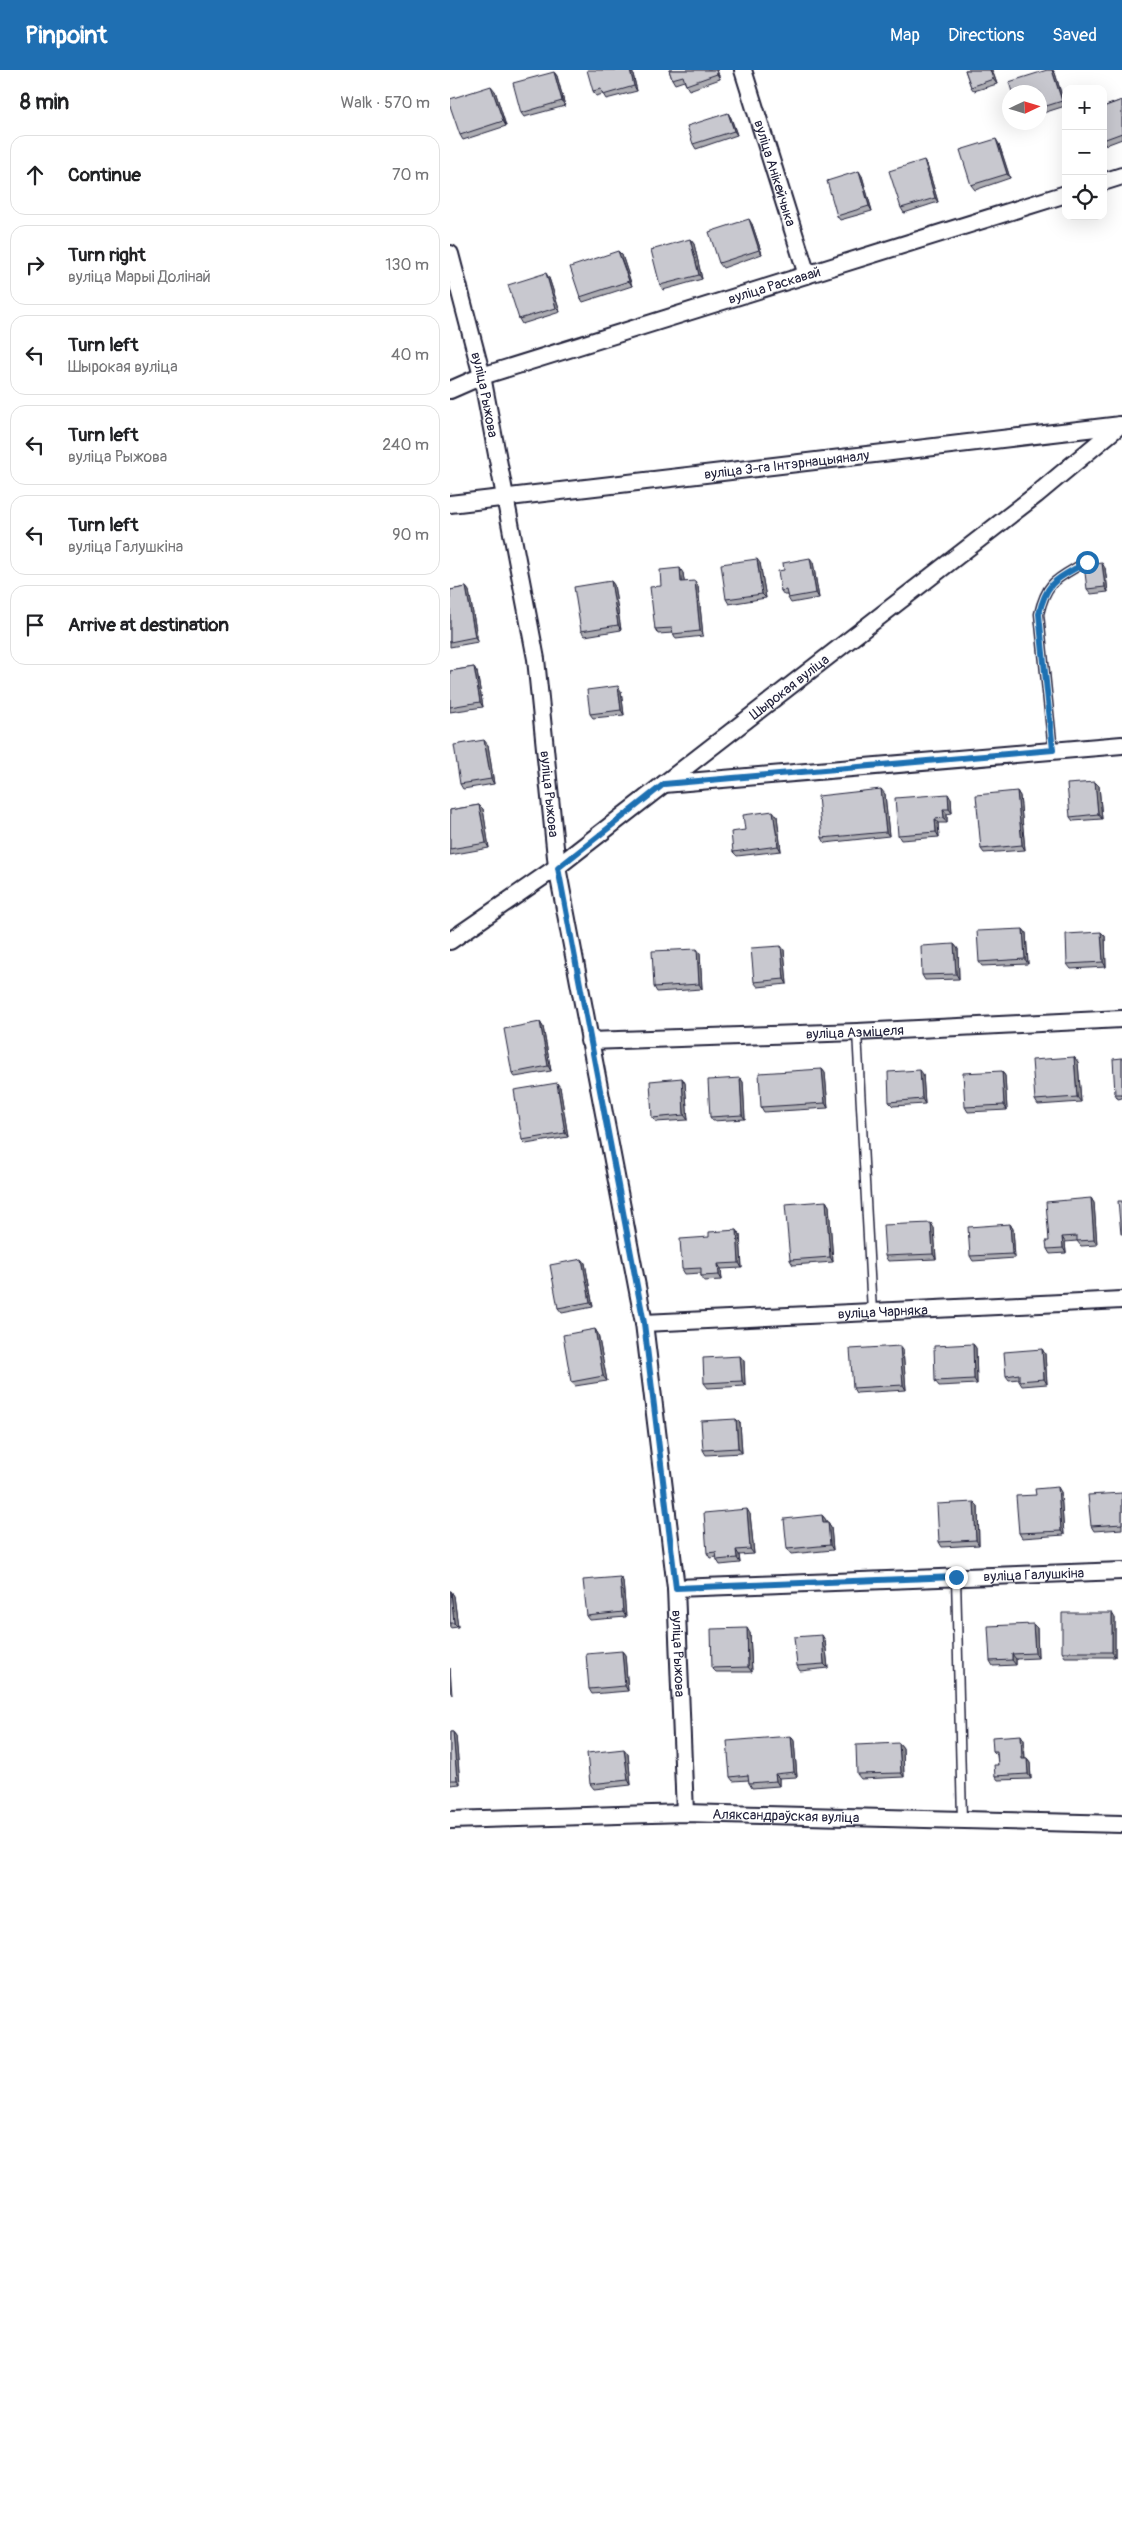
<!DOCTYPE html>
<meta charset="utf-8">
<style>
:root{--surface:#fff;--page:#f6f6f6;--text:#202124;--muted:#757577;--line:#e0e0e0;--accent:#1f6fb2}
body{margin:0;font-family:Pangolin,sans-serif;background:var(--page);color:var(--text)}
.controls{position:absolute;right:15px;top:15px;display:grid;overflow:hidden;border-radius:10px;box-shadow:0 5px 20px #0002}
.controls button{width:45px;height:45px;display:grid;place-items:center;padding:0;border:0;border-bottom:1px solid var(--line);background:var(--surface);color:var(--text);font:25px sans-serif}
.compass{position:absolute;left:552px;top:15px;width:45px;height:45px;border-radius:50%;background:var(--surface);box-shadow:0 5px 20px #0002;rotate:86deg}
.stop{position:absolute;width:15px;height:15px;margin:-11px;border:4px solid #1f6fb2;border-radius:50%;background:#fff}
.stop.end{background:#1f6fb2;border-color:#fff;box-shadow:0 1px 5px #0008}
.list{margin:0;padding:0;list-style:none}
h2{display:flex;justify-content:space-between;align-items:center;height:65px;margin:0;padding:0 20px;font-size:21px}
h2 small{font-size:16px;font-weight:400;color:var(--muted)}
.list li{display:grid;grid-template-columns:32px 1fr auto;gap:15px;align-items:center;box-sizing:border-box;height:80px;margin:0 10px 10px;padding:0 10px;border:1px solid var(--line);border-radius:15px}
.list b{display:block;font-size:19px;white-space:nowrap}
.list p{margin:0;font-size:16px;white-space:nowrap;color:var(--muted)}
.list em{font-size:16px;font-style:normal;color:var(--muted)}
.icon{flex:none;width:28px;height:28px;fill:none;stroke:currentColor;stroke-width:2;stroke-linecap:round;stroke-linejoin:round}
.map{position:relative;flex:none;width:672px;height:2476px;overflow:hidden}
header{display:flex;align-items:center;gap:30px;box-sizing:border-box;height:70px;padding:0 25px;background:var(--accent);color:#fff}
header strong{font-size:24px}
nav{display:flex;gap:28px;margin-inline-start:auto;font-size:18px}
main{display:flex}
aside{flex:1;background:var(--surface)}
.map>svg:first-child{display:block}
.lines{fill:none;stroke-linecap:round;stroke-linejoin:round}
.lane-casing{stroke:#22223b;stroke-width:11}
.street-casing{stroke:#22223b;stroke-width:20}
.lane{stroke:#fff;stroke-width:8}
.street{stroke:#fff;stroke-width:16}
.wall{fill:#acacb2;stroke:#22223b}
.shaded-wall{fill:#8c8c91;stroke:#22223b}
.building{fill:#c8c8cf;stroke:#22223b}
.route{stroke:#1f6fb2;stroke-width:6}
.labels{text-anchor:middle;stroke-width:4.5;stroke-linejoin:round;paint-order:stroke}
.street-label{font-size:14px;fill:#22223b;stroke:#fff}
</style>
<header>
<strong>Pinpoint</strong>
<nav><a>Map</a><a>Directions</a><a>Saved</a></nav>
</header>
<main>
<aside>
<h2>8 min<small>Walk · 570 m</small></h2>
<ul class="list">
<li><svg class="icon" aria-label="ahead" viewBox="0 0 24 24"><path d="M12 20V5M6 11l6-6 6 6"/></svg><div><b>Continue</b></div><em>70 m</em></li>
<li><svg class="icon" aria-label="right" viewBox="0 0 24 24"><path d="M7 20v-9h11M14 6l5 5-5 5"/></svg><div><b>Turn right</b><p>вуліца Марыі Долінай</p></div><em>130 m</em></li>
<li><svg class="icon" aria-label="left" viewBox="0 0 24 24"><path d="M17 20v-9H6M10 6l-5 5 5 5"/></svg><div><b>Turn left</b><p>Шырокая вуліца</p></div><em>40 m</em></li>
<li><svg class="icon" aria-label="left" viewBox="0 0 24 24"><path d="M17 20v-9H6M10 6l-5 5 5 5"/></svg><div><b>Turn left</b><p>вуліца Рыжова</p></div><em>240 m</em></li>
<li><svg class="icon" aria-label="left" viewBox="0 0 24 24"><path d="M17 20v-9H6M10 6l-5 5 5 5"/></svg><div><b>Turn left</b><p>вуліца Галушкіна</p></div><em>90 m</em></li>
<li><svg class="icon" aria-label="arrive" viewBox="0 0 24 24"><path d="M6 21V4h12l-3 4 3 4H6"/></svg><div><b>Arrive at destination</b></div></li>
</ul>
</aside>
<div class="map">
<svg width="672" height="2476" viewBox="0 0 672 2476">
<rect width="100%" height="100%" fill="#fff"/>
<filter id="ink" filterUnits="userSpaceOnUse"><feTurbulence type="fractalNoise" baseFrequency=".02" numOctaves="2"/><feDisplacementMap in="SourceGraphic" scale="10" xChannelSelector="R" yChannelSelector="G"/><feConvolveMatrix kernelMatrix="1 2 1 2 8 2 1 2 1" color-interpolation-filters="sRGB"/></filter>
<g filter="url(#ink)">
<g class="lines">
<defs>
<path id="lane" d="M603 681 589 544C597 509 608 509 637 491
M407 962 422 1242
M506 1507 512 1750"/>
<g id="street">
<path id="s1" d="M293 0 357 205"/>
<path d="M653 112 672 106"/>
<path id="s2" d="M0 184 32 306 86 589 107 797 194 1253 226 1518 235 1743"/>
<path id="s3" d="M0 320 32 306 616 124"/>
<path id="s4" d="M0 434 671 355"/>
<path d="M214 714 672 675"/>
<path id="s5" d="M0 871 107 797 586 425 670 355"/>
<path id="s6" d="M139 971 407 962 672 949"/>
<path id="s7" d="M194 1253 672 1230"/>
<path id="s8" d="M226 1518 672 1501"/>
<path id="s9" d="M0 1750 235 1743 672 1754"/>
</g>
</defs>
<use href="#lane" class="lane-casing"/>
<use href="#street" class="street-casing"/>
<use href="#lane" class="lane"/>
<use href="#street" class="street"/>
</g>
<path class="wall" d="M182 0 187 21 156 29 153 24 146 26 143 21Z
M219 0H267L270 9 239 20 236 15 234 11 225 14 222 9Z
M515 0H542L547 14 524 21 521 17Z
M597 0H603L605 3 615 36 590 44V22Z
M104 2 107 6 115 36 74 47 71 43Z
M45 21 56 56 13 70 10 65Z
M672 30V69L656 75 653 71V37Z
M278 43 281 48 287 65 246 79 243 74Z
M549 74 560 108 525 120 521 115Z
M477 95 488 132 454 143 451 138Z
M412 106 422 141 390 150 387 146Z
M302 154 312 184 273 198 269 193Z
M240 169 244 174 252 209 213 220 210 215Z
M172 185 182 216 133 232 130 227Z
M99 208 110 242 72 254 69 249Z
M363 492 369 528 341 533 338 528 337 525H334L331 521 334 500Z
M310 493 316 528 279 534 276 529Z
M655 498 658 522 641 524 637 519Z
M233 503 234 512 248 516 253 566 226 569 223 563 208 564 205 559 211 516Z
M161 511 164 515 171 560 135 566 131 561Z
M16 517 19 521 28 572 0 577V520Z
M24 597 27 602 33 637 0 642V601Z
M171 621 174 645 143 648 140 644Z
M38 675 44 714 13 719 10 714Z
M645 712 649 716 652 749 623 751 620 747Z
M567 721 570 726 575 780 534 783 531 779Z
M435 724 439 766 375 773 372 768Z
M501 729 502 743 497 744V753H488L489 767 451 770 448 765Z
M29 735 33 739 39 778 0 785V740Z
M327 746 331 781 287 786 283 782 295 760Z
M573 859 576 863 578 894 532 896 529 892Z
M651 862 655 866 656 897 621 899 617 894Z
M504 874 508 879 509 909 475 910 472 905Z
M334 880 337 914 308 917 304 912Z
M250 883 252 919 207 922 204 917Z
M90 952 93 957 101 1001 65 1007 62 1003Z
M624 987 628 992 631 1032 588 1035 585 1030Z
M672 988V1028L668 1029 665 1024Z
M372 999 375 1003 378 1038 314 1042 311 1037Z
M552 1001 555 1006 557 1040 518 1042 515 1037Z
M473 1004 475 1034 443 1036 439 1032Z
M232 1008 235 1013 238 1050 206 1052 202 1048Z
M290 1008 293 1012 295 1049 263 1051 260 1047Z
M110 1017 118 1067 76 1074 72 1070Z
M641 1128 644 1133 647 1175 631 1176 627 1171 615 1172 616 1183 600 1184 597 1179 599 1171Z
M376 1131 379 1136 383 1192 343 1195 340 1190Z
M560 1154 563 1159 565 1188 523 1191 520 1186Z
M484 1158 486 1189 438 1191 435 1186Z
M287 1160 290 1165 292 1198 271 1199 272 1210 254 1211 251 1206V1203L235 1204 232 1199 259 1167Z
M132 1189 135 1193 143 1237 112 1243 108 1238Z
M145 1259 148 1264 157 1311 125 1316 121 1312Z
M523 1274 526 1278 527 1314 489 1316 485 1311Z
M592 1279 595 1284 597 1314 572 1316 569 1311V1309L559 1310 556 1306Z
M453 1280 456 1320 406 1323 403 1318Z
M294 1291 295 1316 258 1318 254 1313Z
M286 1349 290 1353 292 1383 256 1385 253 1380Z
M611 1422 614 1465 572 1468 569 1463 586 1425Z
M672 1423V1459L644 1461 641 1456Z
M524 1432 528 1436 529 1475 492 1477 489 1472Z
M300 1444 304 1484 289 1485 290 1493 270 1495 267 1490V1487L260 1488 257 1483Z
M372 1445 376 1450V1452H378L381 1457 383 1480 341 1484 337 1479Z
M170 1507 173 1511 176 1547 140 1550 137 1546Z
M0 1521H1L4 1526 8 1557 0 1558Z
M665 1548V1587H615L612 1582Z
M587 1558 588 1588 566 1589V1595L543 1596 540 1591Z
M300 1563 302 1602H266L262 1598Z
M375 1570 378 1598 350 1601 347 1596Z
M172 1581 175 1585 178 1621 142 1624 139 1619Z
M0 1662H3L6 1666 10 1714 0 1715Z
M341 1666 344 1671 347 1707 329 1708V1716L302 1718 299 1713V1710L283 1711 280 1707Z
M574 1670 575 1689H577L580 1693 581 1709 548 1710 545 1706 548 1695 547 1685 543 1681Z
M449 1673 453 1678 454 1707 411 1709 407 1704Z
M178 1684 181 1715 144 1719 140 1714Z"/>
<path class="shaded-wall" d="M180 0H182L187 21 184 16Z
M266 0H267L270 9 267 4Z
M540 0H542L547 14 543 9Z
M602 0 605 3 615 36 612 31Z
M104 2 107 6 115 36 112 31Z
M41 16 45 21 56 56 53 51Z
M278 43 281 48 287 65 284 61Z
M546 69 549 74 560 108 557 104Z
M474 90 477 95 488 132 485 128Z
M409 101 412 106 422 141 419 136Z
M299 149 302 154 312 184 309 180Z
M240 169 244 174 252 209 249 205Z
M168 181 172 185 182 216 179 211Z
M96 203 99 208 110 242 106 238Z
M360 488 363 492 369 528 366 523Z
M307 489 310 493 316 528 312 524Z
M652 493 655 498 658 522 655 517Z
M230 498 233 503 235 517 231 512Z
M161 511 164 515 171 560 168 555Z
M245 511 248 516 253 566 250 561Z
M16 517 19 521 28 572 25 567Z
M24 597 27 602 33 637 30 632Z
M168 616 171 621 174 645 171 640Z
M34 670 38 675 44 714 41 709Z
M645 712 649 716 652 749 648 744Z
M431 719 435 724 439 766 436 762Z
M567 721 570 726 575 780 572 775Z
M498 724 501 729 502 743 499 739Z
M29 735 33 739 39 778 36 773Z
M493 739 497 744V753L494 748Z
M323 741 327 746 331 781 328 776Z
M485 749 488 753 489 767 486 762Z
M573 859 576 863 578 894 575 889Z
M651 862 655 866 656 897 653 892Z
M504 874 508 879 509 909 506 904Z
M331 876 334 880 337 914 334 909Z
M247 879 250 883 252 919 249 914Z
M90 952 93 957 101 1001 98 996Z
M624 987 628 992 631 1032 627 1027Z
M372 999 375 1003 378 1038 375 1033Z
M470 1000 473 1004 475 1034 472 1029Z
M552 1001 555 1006 557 1040 554 1035Z
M232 1008 235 1013 238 1050 234 1045Z
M290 1008 293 1012 295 1049 292 1045Z
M107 1013 110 1017 118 1067 115 1063Z
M641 1128 644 1133 647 1175 644 1170Z
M376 1131 379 1136 383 1192 380 1187Z
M481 1153 484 1158 486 1189 483 1184Z
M560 1154 563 1159 565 1188 562 1184Z
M287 1160 290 1165 292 1198 289 1193Z
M612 1167 615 1172 616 1183 613 1178Z
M132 1189 135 1193 143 1237 140 1232Z
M268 1194 271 1199 272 1210 269 1205Z
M145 1259 148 1264 157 1311 153 1306Z
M523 1274 526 1278 527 1314 524 1309Z
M450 1276 453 1280 456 1320 453 1315Z
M592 1279 595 1284 597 1314 594 1309Z
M290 1286 294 1291 295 1316 292 1311Z
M286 1349 290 1353 292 1383 288 1378Z
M608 1417 611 1422 614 1465 611 1461Z
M524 1432 528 1436 529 1475 526 1470Z
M297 1439 300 1444 304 1484 300 1479Z
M372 1445 376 1450V1457L373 1452Z
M378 1452 381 1457 383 1480 380 1475Z
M286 1480 289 1485 290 1493 287 1488Z
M170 1507 173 1511 176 1547 173 1542Z
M1 1521 4 1526 8 1557 4 1553Z
M662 1543 665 1548V1587L662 1582Z
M583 1554 587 1558 588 1588 585 1583Z
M297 1558 300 1563 302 1602 298 1597Z
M372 1565 375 1570 378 1598 374 1594Z
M172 1581 175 1585 178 1621 175 1616Z
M562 1584 566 1589V1595L562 1590Z
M0 1598 2 1625 0 1621Z
M3 1662 6 1666 10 1714 7 1710Z
M571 1665 574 1670 575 1694 572 1689Z
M341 1666 344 1671 347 1707 344 1702Z
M449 1673 453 1678 454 1707 451 1703Z
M174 1679 178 1684 181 1715 178 1710Z
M577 1689 580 1693 581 1709 578 1704Z
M325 1704 329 1708V1716L326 1711Z"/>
<path class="building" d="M137 0H180L184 16 153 25 151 19 143 21Z
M219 0H266L267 4 236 15 233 6 222 9Z
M515 0H540L543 9 521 17Z
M597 0H602L612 31 590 38V22H562L559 12Z
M104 2 112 31 71 43 63 13Z
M41 16 53 51 10 65 0 36V29Z
M672 30V63L653 70V37Z
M278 43 284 61 243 74 237 56Z
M546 69 557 104 521 115 510 80Z
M474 90 485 128 451 138 439 101Z
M409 101 419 136 387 146 377 111Z
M299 149 309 180 269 193 259 162Z
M240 169 249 205 210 215 201 180Z
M168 181 179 211 130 227 120 197Z
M96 203 106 238 69 249 58 215Z
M360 488 366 523 338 528 336 520 331 521 328 501 334 500 333 493Z
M307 489 312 524 276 529 271 494Z
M652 493 655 517 637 519 634 495Z
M230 498 231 512 245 511 250 561 223 564 222 558 205 559 200 517 211 516 210 500Z
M161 511 168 555 131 561 124 517Z
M16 517 25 567 0 572V520Z
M24 597 30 632 0 637V601Z
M168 616 171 640 140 644 137 620Z
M34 670 41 709 10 714 4 675Z
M645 712 648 744 620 747 617 714Z
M431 719 436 762 372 768 368 726Z
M567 721 572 775 531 779 526 725Z
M498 724 499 739H493L494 748 485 749 486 762 448 765 445 728Z
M29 735 36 773 0 779V740Z
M323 741 328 776 283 782 281 762 295 760 293 745Z
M573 859 575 889 529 892 527 861Z
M651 862 653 892 617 894 616 864Z
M504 874 506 904 472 905 471 876Z
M331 876 334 909 304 912 301 878Z
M247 879 249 914 204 917 202 881Z
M90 952 98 996 62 1003 54 959Z
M624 987 627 1027 585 1030 582 990Z
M672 988V1024H665L663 989Z
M372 999 375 1033 311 1037 309 1003Z
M470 1000 472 1029 439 1032 438 1002Z
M552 1001 554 1035 515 1037 513 1003Z
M232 1008 234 1045 202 1048 200 1011Z
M290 1008 292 1045 260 1047 258 1010Z
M107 1013 115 1063 72 1070 64 1020Z
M641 1128 644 1170 627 1171V1166L612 1167 613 1178 597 1179 596 1171H599L596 1132Z
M376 1131 380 1187 340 1190 335 1134Z
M668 1131H672V1164H671Z
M481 1153 483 1184 435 1186 433 1155Z
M560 1154 562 1184 520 1186 518 1157Z
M287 1160 289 1193 268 1194 269 1205 251 1206V1198L232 1199 230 1169 259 1167V1162Z
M132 1189 140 1232 108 1238 100 1195Z
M145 1259 153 1306 121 1312 113 1265Z
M523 1274 524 1309 485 1311 484 1276Z
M450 1276 453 1315 403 1318 400 1279Z
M592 1279 594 1309 569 1311V1304L556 1306 554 1282Z
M290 1286 292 1311 254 1313 253 1288Z
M286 1349 288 1378 253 1380 251 1351Z
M608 1417 611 1461 569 1463 566 1426 586 1425 585 1419Z
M672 1423V1454L641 1456 638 1425Z
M524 1432 526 1470 489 1472 487 1434Z
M297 1439 300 1479 286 1480 287 1488 267 1490 266 1482 257 1483 254 1443Z
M372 1445 373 1452H378L380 1475 337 1479 334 1449Z
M170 1507 173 1542 137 1546 133 1510Z
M0 1521H1L4 1553H0Z
M612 1543H662V1582H612Z
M583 1554 585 1583 562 1584V1590L540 1591 538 1556Z
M297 1558 298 1597 262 1598 261 1559Z
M372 1565 374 1594 347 1596 344 1567Z
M172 1581 175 1616 139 1619 136 1584Z
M0 1662H3L7 1710H0Z
M571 1665 572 1689H577L578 1704 545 1706 544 1695H548L547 1681H543L542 1667Z
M341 1666 344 1702 325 1704 326 1711 299 1713 298 1705 280 1707 277 1671Z
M449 1673 451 1703 407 1704 406 1675Z
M174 1679 178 1710 140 1714 137 1683Z"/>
</g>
<g class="lines" filter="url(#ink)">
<path class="route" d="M506 1507 226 1518 194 1253 108 798 214 714 603 680 589 544C597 509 608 509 637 492"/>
</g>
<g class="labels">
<g class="street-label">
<text dy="5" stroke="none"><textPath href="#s1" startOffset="108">вуліца Анікейчыка</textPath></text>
<text dy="5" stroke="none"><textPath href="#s3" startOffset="341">вуліца Раскавай</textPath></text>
<text dy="5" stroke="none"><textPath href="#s2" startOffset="145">вуліца Рыжова</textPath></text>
<text dy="5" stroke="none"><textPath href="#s4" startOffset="339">вуліца 3-га Інтэрнацыяналу</textPath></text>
<text dy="5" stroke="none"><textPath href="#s5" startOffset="424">Шырокая вуліца</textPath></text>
<text dy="5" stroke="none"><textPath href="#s2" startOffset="550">вуліца Рыжова</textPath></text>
<text dy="5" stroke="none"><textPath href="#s6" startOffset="266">вуліца Азміцеля</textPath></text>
<text dy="5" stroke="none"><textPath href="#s7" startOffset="239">вуліца Чарняка</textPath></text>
<text dy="5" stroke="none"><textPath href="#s8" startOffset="358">вуліца Галушкіна</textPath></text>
<text dy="5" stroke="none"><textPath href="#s2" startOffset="1420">вуліца Рыжова</textPath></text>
<text dy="5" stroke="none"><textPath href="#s9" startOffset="336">Аляксандраўская вуліца</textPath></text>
</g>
</g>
</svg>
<div class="controls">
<button>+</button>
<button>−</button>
<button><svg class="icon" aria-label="locate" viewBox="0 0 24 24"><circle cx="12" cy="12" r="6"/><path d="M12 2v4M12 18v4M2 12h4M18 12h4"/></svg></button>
</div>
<svg class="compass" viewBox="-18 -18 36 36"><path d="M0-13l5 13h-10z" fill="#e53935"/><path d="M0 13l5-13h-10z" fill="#757577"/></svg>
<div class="stop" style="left:637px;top:492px"></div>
<div class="stop end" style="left:506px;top:1507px"></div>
</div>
</main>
